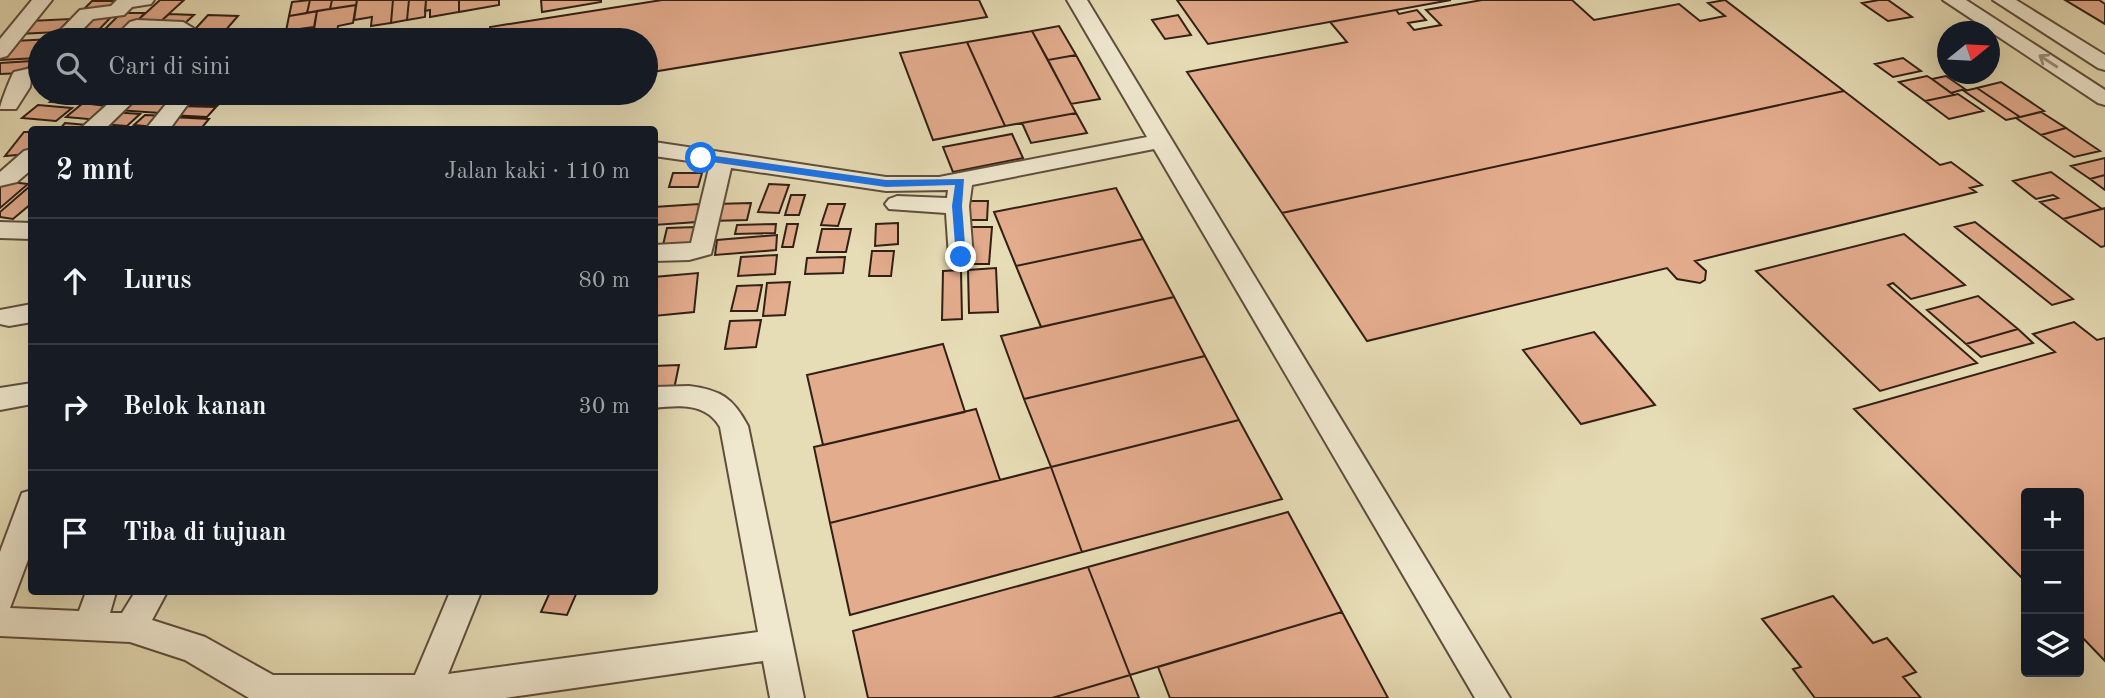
<!DOCTYPE html>
<html lang="id">
<meta charset="utf-8">
<style>
:root{--surface:#171b24;--page:#20242c;--text:#f1f3f6;--muted:#9ea1a6;--line:#363941}
body{margin:0;font-family:"Old Standard TT",serif;background:var(--page);color:var(--text)}
.controls{position:absolute;right:21px;bottom:21px;display:grid;overflow:hidden;border-radius:7px;box-shadow:0 7px 28px #0002}
.controls button{width:63px;height:63px;display:grid;place-items:center;padding:0;border:0;border-bottom:2px solid var(--line);background:var(--surface);color:var(--text);font:35px sans-serif}
.compass{position:absolute;left:1937px;top:21px;width:63px;height:63px;border-radius:50%;background:var(--surface);box-shadow:0 7px 28px #0002;rotate:72deg}
.stop{position:absolute;width:21px;height:21px;margin:-16px;border:5px solid #1a73e8;border-radius:50%;background:#fff}
.stop.end{background:#1a73e8;border-color:#fff;box-shadow:0 2px 7px #0008}
.list{margin:0;padding:0;list-style:none}
h2{display:flex;justify-content:space-between;align-items:center;height:91px;margin:0;padding:0 28px;font-size:30px}
h2 small{font-size:23px;font-weight:400;color:var(--muted)}
.list li{display:grid;grid-template-columns:46px 1fr auto;gap:21px;align-items:center;box-sizing:border-box;height:126px;padding:0 28px;border-top:2px solid var(--line)}
.list b{display:block;font-size:26px;white-space:nowrap}
.list em{font-size:23px;font-style:normal;color:var(--muted)}
.icon{flex:none;width:38px;height:38px;fill:none;stroke:currentColor;stroke-width:2;stroke-linecap:round;stroke-linejoin:round}
.map{position:relative;flex:none;width:2105px;height:698px;overflow:hidden}
.search{position:absolute;background:var(--surface);box-shadow:0 7px 28px #0002;left:28px;top:28px;width:630px;height:77px;display:flex;align-items:center;gap:18px;box-sizing:border-box;padding:0 24px;border-radius:38px;color:var(--muted);font-size:26px}
.panel{position:absolute;background:var(--surface);box-shadow:0 7px 28px #0002;left:28px;top:126px;width:630px;height:469px;border-radius:7px}
.map>svg:first-child{display:block}
.building{fill:#e3ac8d;stroke:#321f15;stroke-width:2}
.lines{fill:none;stroke-linecap:round;stroke-linejoin:round}
.minor-casing{stroke:#5f4e3d;stroke-width:4}
.minor{fill:#efe8cf;fill-rule:evenodd}
.oneway{stroke:#9a8e7b}
.route{fill:#1a73e8}
</style>
<div class="map">
<svg width="2105" height="698" viewBox="0 0 2105 698">
<rect width="100%" height="100%" fill="#e6dcb5"/>
<filter id="stains"><feTurbulence type="fractalNoise" baseFrequency=".00286" numOctaves="4"/><feColorMatrix values="0 0 0 0 .2 0 0 0 0 .09 0 0 0 0 .02 0 0 0 .5 -.17"/></filter>
<radialGradient id="worn" r=".72"><stop offset=".6" stop-color="#630" stop-opacity="0"/><stop offset="1" stop-color="#630" stop-opacity=".3"/></radialGradient>
<path class="building" d="M160 0H184L160 22 137 21Z
M310 0 307 13 289 16 292 2Z
M310 0H332L330 9 307 13Z
M332 0H357L356 5 330 9Z
M357 0H393L391 23 371 26 372 17 354 20Z
M393 0H409L407 20 391 23Z
M409 0H426L425 17 407 20Z
M426 0H459V12L430 17V10L425 11Z
M459 0H499V5L459 12Z
M541 0H601V2L542 12Z
M662 0H979L987 17 646 73V40H490V27Z
M1177 0H1451L1208 44Z
M1482 0H1572L1594 20 1679 4 1700 21 1725 16 1708 3 1725 0 1844 91 1282 213 1187 72 1347 42 1330 22 1396 10 1399 14 1417 10 1426 20 1408 23 1414 30 1441 25 1426 10Z
M1879 0H1888L1912 17 1888 21 1862 3Z
M2065 0H2099L2105 4V24Z
M92 1H122L114 9H84Z
M356 5 353 23 338 26 337 32 313 36 317 11Z
M317 11 314 27 286 31 289 16Z
M93 13H115L89 40H67Z
M121 13H145L118 40H94Z
M169 14 194 15 185 23 160 22Z
M208 15 238 16 218 39H186Z
M1178 15 1191 35 1165 39 1152 20Z
M70 19 58 32 17 34 30 21Z
M1059 26 1076 55 1048 60 1032 31Z
M314 27 313 36 284 40 286 31Z
M144 29 186 31 177 40H132Z
M1032 31 1076 113 1005 126 967 42Z
M53 39 40 40 38 58 0 60 14 41Z
M967 42 1005 126 933 140 900 53Z
M1076 55 1100 99 1071 104 1048 60Z
M1903 58 1921 71 1893 77 1875 64Z
M33 61 24 73 0 74V63Z
M1927 76 1932 79 1954 95 1925 101 1899 82Z
M1946 76 1965 89 1951 93 1932 79Z
M2001 82 2044 111 2020 117 1977 88Z
M1977 88 2020 117 2006 120 1964 91Z
M1844 91 1940 165 1951 162 1982 185 1970 188 1976 192 1695 261 1706 271 1705 280 1700 283 1677 279 1667 268 1367 341 1282 213Z
M60 93H91L79 104 50 102Z
M190 93 229 94 217 106 179 104Z
M488 93H529L488 100Z
M134 94 176 97 160 113 116 110Z
M1958 94 1983 111 1949 119 1925 101Z
M83 103 114 107 99 120 66 117Z
M38 105 72 108 56 121 22 118Z
M178 106 216 107 207 117 169 115Z
M113 112 140 114 127 126 101 124Z
M2041 112 2066 128 2041 135 2016 118Z
M1076 113 1087 133 1031 143 1022 123Z
M145 115 168 116 156 127 134 125Z
M172 117 209 119 200 130H159Z
M65 123 88 125 83 130H59Z
M2066 128 2100 151 2074 157 2041 135Z
M24 132H32V151L29 154 5 156Z
M1012 134 1023 158 953 172 943 147Z
M2105 158V175L2090 179 2071 166Z
M2051 172 2102 209 2063 219 2040 202 2058 198 2053 195 2036 199 2013 181Z
M673 173H702L698 187H669Z
M2105 175V190L2090 179Z
M2 181 28 184 0 208V182Z
M769 184 789 185 779 213 758 212Z
M30 186 32 203 13 219 0 217V212Z
M1116 188 1143 239 1016 266 994 212Z
M791 195H805L799 215H785Z
M962 201H988L987 220H961Z
M751 203 747 220 710 221 715 204Z
M699 204 697 222 654 225V207Z
M828 204H845L838 226 821 225Z
M2105 208V246L2101 247 2063 219Z
M1975 222 2073 299 2052 305 1955 227Z
M898 223V244L875 246 876 224Z
M776 224 775 233 735 234 737 225Z
M787 224H798L793 247H782Z
M696 227 692 244 663 245 667 228Z
M970 227H992L989 264H967Z
M822 229H851L846 252H817Z
M1904 234 1965 285 1911 299 1893 283 1888 285 1977 363 1880 391 1756 271Z
M777 235 776 250 715 255 717 240Z
M1143 239 1174 297 1041 327 1016 266Z
M872 251H894L891 276H869Z
M777 255 775 274 738 276 741 257Z
M845 257 843 273 805 274 807 258Z
M996 268 998 312 969 313 968 270Z
M961 270 962 319 942 320 943 271Z
M698 273 694 312 654 316V277Z
M790 282 785 315 763 316 767 283Z
M762 285 757 311H731L737 286Z
M1978 296 2018 329 1966 344 1927 310Z
M1174 297 1205 356 1024 399 1001 336Z
M761 320 756 347 725 349 730 321Z
M2074 322 2097 340 2105 338V661L2079 634V493H2026V582L1854 409 2055 352 2033 334Z
M2018 329 2033 343 1981 357 1966 344Z
M1594 332 1655 405 1581 424 1523 350Z
M943 344 965 412 823 445 807 375Z
M1205 356 1239 420 1051 467 1024 399Z
M679 365 674 389 654 390V366Z
M976 409 1000 480 830 523 814 447Z
M1239 420 1282 499 1082 552 1051 467Z
M1051 467 1082 552 850 615 830 523Z
M1288 512 1342 612 1130 675 1088 567Z
M1088 567 1130 675 1052 698H868L853 631Z
M550 592H577L567 615 541 612Z
M1833 596 1873 643 1887 638 1916 672 1903 677 1921 698H1815L1793 669 1801 667 1762 619Z
M1342 612 1388 698H1170L1158 667Z
M1130 675 1139 698H1052Z"/>
<g class="lines">
<defs>
<path id="minor" d="M32 0H52L7 56 0 58V39Z
M117 0H154L151 4 132 7 124 15 93 19 72 40H51L80 10 111 6Z
M1067 0H1087L1510 698H1475L1154 149 972 185 969 206 973 257 970 263 961 265 952 263 949 257 946 213 889 209 885 204 889 199 897 196 947 198 948 190 886 191 731 168 711 254 689 260 654 261V245L691 243 710 164 654 156V142L886 177H939L1147 137Z
M1943 0H1966L2105 90V105L2098 103Z
M1993 0H2016L2105 55V70L2098 68Z
M137 20 183 22 193 28 183 34 142 32 133 40H112L130 22Z
M40 66V78L31 80 30 87 16 109H0C0 104 11 76 14 72Z
M120 93H142L104 130H79Z
M175 93H196L169 130H145Z
M32 149V169L17 182 0 186V172L24 151Z
M0 222 32 223V239L0 238Z
M32 304V322L9 326 0 324V310Z
M32 383V404L0 410V388Z
M689 386C721 390 733 398 748 426L804 698H770L763 661 505 698H249L185 660 130 642 0 636V552L22 493 32 490V549L10 608 79 611 86 592H116L110 613H122L135 592H167L152 620 205 637 273 675H415L450 592H481L448 674 758 632 720 427C706 403 680 405 654 408V387Z"/>
</defs>
<use href="#minor" class="minor-casing"/>
<use href="#minor" class="minor"/>
</g>
<defs><path id="oneway-shaft" d="M-6 0H5M1.5-3L5.5 0L1.5 3" fill="none" stroke-width="1.6" stroke-linecap="round" stroke-linejoin="round" transform="scale(1.75)"/></defs>
<use class="oneway" href="#oneway-shaft" transform="translate(2048 61) rotate(-147)"/>
<path class="route" d="M701 154 886 180 964 179 962 206 966 257 961 261 956 257 952 206 955 185 886 187 698 160V155Z"/>
<rect width="100%" height="100%" filter="url(#stains)"/>
<rect width="100%" height="100%" fill="url(#worn)"/>
</svg>
<div class="controls">
<button>+</button>
<button>−</button>
<button><svg class="icon" aria-label="layers" viewBox="0 0 24 24"><path d="M12 4l9 5-9 5-9-5zM3 14l9 5 9-5"/></svg></button>
</div>
<svg class="compass" viewBox="-18 -18 36 36"><path d="M0-13l5 13h-10z" fill="#e53935"/><path d="M0 13l5-13h-10z" fill="#9ea1a6"/></svg>
<div class="stop" style="left:701px;top:158px"></div>
<div class="stop end" style="left:961px;top:257px"></div>
<div class="search"><svg class="icon" aria-label="search" viewBox="0 0 24 24"><circle cx="10" cy="10" r="6"/><path d="M15 15l6 6"/></svg>Cari di sini</div>
<section class="panel">
<h2>2 mnt<small>Jalan kaki · 110 m</small></h2>
<ul class="list">
<li><svg class="icon" aria-label="ahead" viewBox="0 0 24 24"><path d="M12 20V5M6 11l6-6 6 6"/></svg><div><b>Lurus</b></div><em>80 m</em></li>
<li><svg class="icon" aria-label="right" viewBox="0 0 24 24"><path d="M7 20v-9h11M14 6l5 5-5 5"/></svg><div><b>Belok kanan</b></div><em>30 m</em></li>
<li><svg class="icon" aria-label="arrive" viewBox="0 0 24 24"><path d="M6 21V4h12l-3 4 3 4H6"/></svg><div><b>Tiba di tujuan</b></div></li>
</ul>
</section>
</div>
